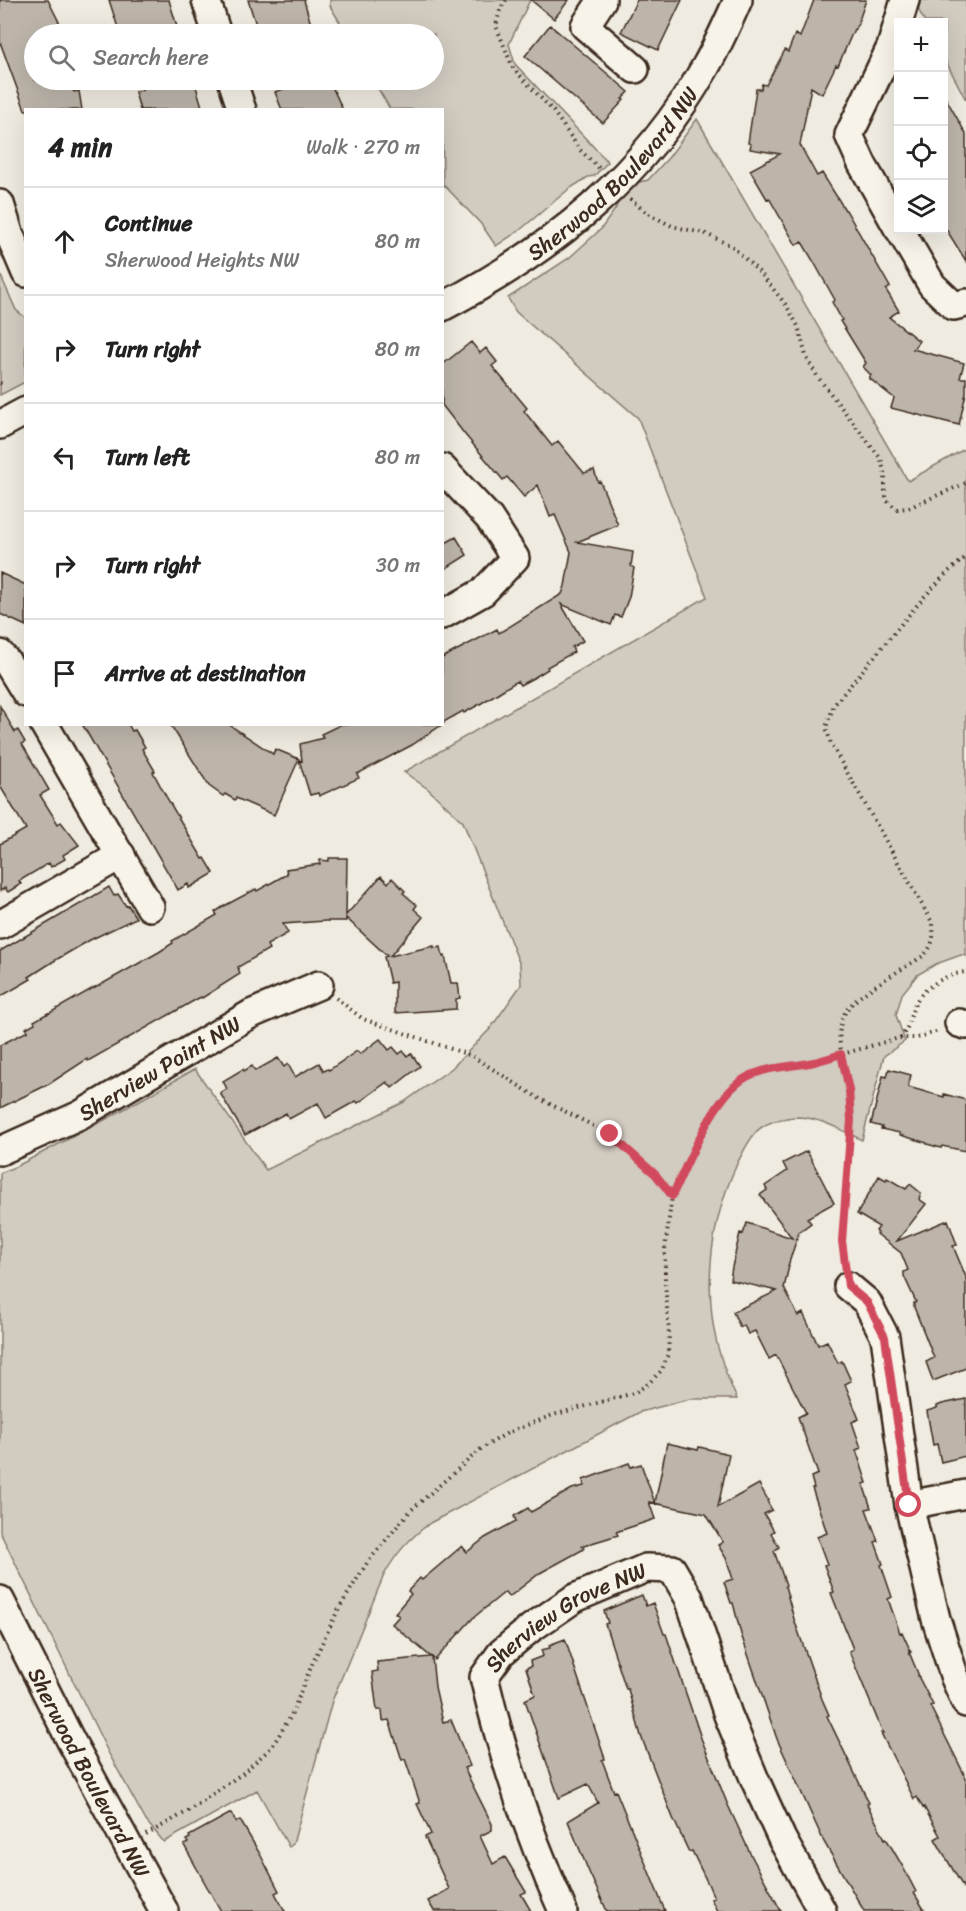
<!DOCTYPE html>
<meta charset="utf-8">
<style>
:root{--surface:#fff;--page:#f2f2f2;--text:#222;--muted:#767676;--line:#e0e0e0}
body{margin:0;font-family:Sriracha,sans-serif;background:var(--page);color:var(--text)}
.controls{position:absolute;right:18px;top:18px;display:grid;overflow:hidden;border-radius:0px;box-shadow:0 6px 24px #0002}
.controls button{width:54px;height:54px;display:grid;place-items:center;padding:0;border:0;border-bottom:2px solid var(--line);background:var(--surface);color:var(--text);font:30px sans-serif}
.stop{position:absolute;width:18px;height:18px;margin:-14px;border:4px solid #d1495b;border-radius:50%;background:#fff}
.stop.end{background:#d1495b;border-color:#fff;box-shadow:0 2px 6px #0008}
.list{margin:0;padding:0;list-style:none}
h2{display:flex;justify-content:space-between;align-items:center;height:78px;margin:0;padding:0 24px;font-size:26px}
h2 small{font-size:20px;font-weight:400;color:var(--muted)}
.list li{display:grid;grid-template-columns:39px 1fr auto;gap:18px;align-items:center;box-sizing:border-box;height:108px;padding:0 24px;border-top:2px solid var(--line)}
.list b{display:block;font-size:22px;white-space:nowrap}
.list p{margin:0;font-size:20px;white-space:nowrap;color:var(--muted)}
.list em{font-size:20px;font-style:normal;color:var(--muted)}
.icon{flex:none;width:33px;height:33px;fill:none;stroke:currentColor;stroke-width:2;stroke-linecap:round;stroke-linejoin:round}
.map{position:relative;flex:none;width:966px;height:1911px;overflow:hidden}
.search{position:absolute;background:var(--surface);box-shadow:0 6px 24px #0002;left:24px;top:24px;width:420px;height:66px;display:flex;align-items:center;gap:15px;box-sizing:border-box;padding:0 21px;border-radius:33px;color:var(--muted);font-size:22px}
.panel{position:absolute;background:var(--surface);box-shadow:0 6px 24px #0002;left:24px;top:108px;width:420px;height:618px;border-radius:0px}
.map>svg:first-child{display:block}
.green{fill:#d1cbc0;stroke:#867a6f;stroke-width:1.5}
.building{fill:#bdb5aa;stroke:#3b2a1e;stroke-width:1.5}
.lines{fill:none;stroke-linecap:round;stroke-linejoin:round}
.minor-casing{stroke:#3b2a1e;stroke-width:32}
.path{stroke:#3b2a1e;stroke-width:4;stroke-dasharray:1.5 4.5;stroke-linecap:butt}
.minor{stroke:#f7f3e8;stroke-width:27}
.route{stroke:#d1495b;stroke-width:8}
.labels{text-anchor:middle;stroke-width:4.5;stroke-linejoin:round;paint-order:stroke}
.street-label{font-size:22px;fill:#3b2a1e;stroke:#f7f3e8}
</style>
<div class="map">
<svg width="966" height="1911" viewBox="0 0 966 1911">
<rect width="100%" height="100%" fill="#efebe0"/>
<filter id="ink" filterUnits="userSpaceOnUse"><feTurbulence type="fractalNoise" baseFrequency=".0167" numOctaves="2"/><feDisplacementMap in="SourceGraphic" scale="12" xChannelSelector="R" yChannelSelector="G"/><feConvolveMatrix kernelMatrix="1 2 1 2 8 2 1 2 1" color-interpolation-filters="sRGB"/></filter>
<g filter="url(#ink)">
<path class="green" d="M330 0H530L509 44 515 64 608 162 594 176 588 177 569 189 520 230 496 246 481 224 443 184 442 110 390 109 373 80H434V34H347L330 6Z
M921 0H966V100L944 58V22H925L918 9Z
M697 119 908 481 966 448V956L961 955 936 964 917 975 902 994 896 1015 905 1041 884 1056 862 1140C841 1130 821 1118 798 1117 785 1117 765 1122 756 1132 748 1141 742 1154 737 1164 715 1212 706 1263 712 1316 715 1344 725 1373 737 1399H690L640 1412 430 1523C409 1539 397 1552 384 1575L332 1701 293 1844 289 1847 257 1790 164 1842 146 1821 108 1752 0 1532V1173L17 1166 110 1117 195 1069 266 1170 404 1102 452 1068 490 1029 521 985 520 965 463 822 428 789 404 772 707 597 638 418 516 312 508 298 569 258 601 229 616 208 619 199 635 183 648 180 669 157Z
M0 274 16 310 26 318 25 382 0 395Z"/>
<path class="building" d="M0 0H48L65 34H34V80H69L74 92 79 91 82 110H25L0 42Z
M109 0H169L178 30 162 34H120Z
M248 0H304L312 28 291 34H259Z
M531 0H569L554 19Z
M637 0H682L658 50 621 32Z
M814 0H866L856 29H854L838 66 836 65 822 94 811 87 800 145 817 176 822 173 845 210H846L890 287 886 290 899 311 889 317 919 341 913 349 964 363 960 378H966V393L959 425 891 408 894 398 869 378 871 375 863 367 866 363 840 321 842 320 832 302 835 300 815 264 802 242 796 245 769 198 767 199 750 170 780 154 750 149 751 144 748 143 756 89H761L762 84 766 85 785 50 788 52 795 34 800 37Z
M550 25 629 92 622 99 624 100 603 123 525 56Z
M139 80H194L203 110H140L135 92 142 90Z
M283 80H329L343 110H282L275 92 286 88Z
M944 95 966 134V261L944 226Z
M471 342 480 353 486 348 497 362 492 366 527 408 524 411 552 446 558 441 584 473 594 470 598 482 600 481 618 525 577 542 633 552 631 566 634 568 629 597 621 617 615 615 611 625 561 604 583 641 572 647 574 652 547 667 548 669 535 677 520 685 517 681 480 704 464 713 463 711 442 723V658L497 629 499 633 562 594 565 586 571 552 555 515 550 517 538 485 524 497 507 477 503 480 466 436 442 405V365Z
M456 537 467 555 442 571V545Z
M0 573 26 585V626L0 614Z
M0 706 15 732 18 730 25 742 22 744 49 790 40 795 58 824 61 822 79 845 63 855 65 859 51 867 49 863 19 881 21 884 8 892 5 888 0 891V844L26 829 0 786Z
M82 724H128L132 731 135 730 145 747 142 749 155 771 153 772 167 798 188 834 203 859 205 858 214 873 189 888 188 884 178 890Z
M170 724H228L273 754 275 749 299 759 274 815 236 798 235 800 225 794 223 796 209 786Z
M342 724H443L412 745 357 774 359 778 319 796 318 793 310 795 299 760 302 761 300 744 323 738 321 734Z
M329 858H347L346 915 381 876 388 883 392 878 405 891 403 893 417 905 414 909 423 917 390 956 434 946V948L441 947 443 957 445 956 451 983H458L460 998 456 999V1009L395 1013V982L390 983 384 957 387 956 346 918V921H325L283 924 288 933 267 945 269 949 238 967 240 974 202 998 201 997 197 999 88 1061 87 1059 49 1084 0 1108V1045L28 1031 26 1028 35 1023 34 1021 48 1013V1014L95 987V988L159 952 173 943 172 941 217 915 215 912 226 905 256 889 257 891 287 874 286 869 320 864V860L329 861Z
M109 887 114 896 118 894 126 906 128 905 136 918 90 940 54 961 29 977 31 979 0 997V951Z
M380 1039 389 1050 393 1047 399 1054 403 1051 407 1056 411 1053 420 1066 392 1088 387 1082 358 1103 356 1101 326 1118 318 1103 289 1119 286 1113 245 1135 220 1093 227 1089 223 1081 243 1069 244 1071 252 1066 255 1071 278 1058 284 1067 288 1064 295 1077 319 1063 324 1071 328 1069 329 1070 357 1051 360 1054Z
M889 1069 911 1075 908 1087 944 1097V1094L966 1100V1151L942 1146 941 1148 927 1144V1143L900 1135V1133L881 1129 882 1127 871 1124 883 1076 887 1077Z
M807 1151 834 1203 807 1218 811 1223 799 1232 788 1266H789L784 1288 798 1316 803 1313 818 1345 827 1341 838 1363 842 1361 851 1381 845 1384 859 1419 852 1422 861 1448 856 1450 867 1483 863 1484 871 1508 866 1509 878 1541 875 1542 883 1564 881 1565 892 1597 888 1599 900 1633 902 1632 911 1652H909L919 1676H918L933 1705 930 1706 966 1778V1892L935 1839 940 1836 924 1807 923 1808 917 1797 914 1799 881 1733H883L849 1651 853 1649 831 1593 834 1592 824 1565 827 1564 817 1537 827 1533 812 1488H814L811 1477 818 1474 798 1417 806 1413 776 1355 769 1359 755 1331 748 1334 744 1325 740 1327 733 1312 777 1291 730 1280 732 1267 740 1233 743 1234 747 1223 792 1238 760 1195 767 1190 765 1186 787 1171 783 1163Z
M879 1176 886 1180 887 1178 906 1189 910 1184 921 1193 919 1199 926 1204 897 1241 948 1220 957 1245 953 1246 966 1277V1368L933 1381 926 1362 934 1358 914 1307V1303L916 1302 904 1276V1272L908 1270 901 1253 877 1234 878 1233 876 1231 879 1227 857 1214Z
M966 1399V1456L941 1462 937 1444 933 1445 927 1411 937 1408V1406L942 1404Z
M667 1443 698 1450 699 1447 729 1454 718 1507 759 1484 768 1500 767 1501 772 1510 764 1514 774 1531 771 1533 779 1547 774 1551 786 1585 785 1586 794 1619 822 1699 829 1715 827 1716 869 1803 867 1804 885 1839 886 1838 903 1867 916 1892 914 1893 925 1911H864L824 1842 777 1739 741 1634 733 1603H731L724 1582 733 1579 726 1558 718 1545 723 1542 706 1514 649 1502 655 1519 616 1532 618 1535 582 1546 584 1549 540 1573 509 1597 505 1592 473 1618 435 1660 432 1657 435 1687 443 1722 451 1720 470 1766 464 1768 492 1824V1830L480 1836 493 1864 505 1857 526 1892 521 1894 531 1911H434L428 1901 449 1889 425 1837 431 1834 417 1804 420 1803 405 1759 402 1760 389 1720 383 1721 382 1710H377L372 1672 378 1671 377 1662 431 1657 392 1624 399 1616 395 1613 411 1594 408 1591 420 1578 422 1580 462 1546 467 1552 485 1538 516 1521 514 1516 528 1508 531 1512 572 1489 584 1486 583 1480 629 1463 631 1467 641 1464 655 1503Z
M642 1595 646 1606 653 1603 664 1634H666L701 1738 727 1803 750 1853 781 1911H717L711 1899 714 1898 709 1886 692 1851 689 1852 673 1818 641 1736 628 1689H626L605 1624 608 1623 604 1611Z
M565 1639 605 1759 602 1760 614 1792 616 1791 665 1911H607L589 1872 568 1821 598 1803 588 1784 559 1798 525 1700 535 1695 526 1668 531 1666 530 1661 543 1656 541 1650 550 1648 549 1645Z
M231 1813 236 1822 240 1820 260 1854 279 1891 275 1893 285 1911H221L206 1885 184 1845 188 1843 186 1840 190 1838 189 1836Z"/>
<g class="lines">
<defs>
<g id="minor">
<path d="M206 0 217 34"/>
<path d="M602 0 585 26 635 69"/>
<path d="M232 80 242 110"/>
<path d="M0 204 9 233 26 273"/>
<path d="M898 228 862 164 849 135 891 47 905 0"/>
<path d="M900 230 932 285 954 306 966 303"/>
<path id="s1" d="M442 307C553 249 644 176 706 66 718 45 728 22 738 0"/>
<path d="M0 425 26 411"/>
<path d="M442 468 489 518 515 558 483 592 442 615"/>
<path d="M0 654 7 662 26 693"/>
<path d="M44 724 150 907"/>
<path d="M0 925 121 855"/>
<path d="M959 1023 966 1025"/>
<path id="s2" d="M0 1151 80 1115 251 1014 319 985"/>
<path d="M848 1286 867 1302 885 1337 909 1505 936 1619 955 1678 966 1703"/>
<path d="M909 1505 966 1494"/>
<path id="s3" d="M0 1600 71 1741 164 1911"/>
<path id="s4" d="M563 1911C529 1835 503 1758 484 1677L501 1653 531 1628 575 1598 646 1568 672 1569 689 1598 728 1715 755 1780 782 1839 822 1911"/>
</g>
</defs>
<use href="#minor" class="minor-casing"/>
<path class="path" d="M506 0 500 10 496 26 513 68 553 111 580 150 599 168
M630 199 647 213 672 226 706 234 732 246 762 275 786 305 798 326 806 356 817 376 881 459 885 476V491L887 501 897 509 908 508 966 483
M0 383 5 385
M336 998 363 1019 472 1056 540 1099 610 1134 656 1175 672 1196
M900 1038C910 1028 909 1017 915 1004 924 986 947 974 966 972
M845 1264C837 1206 857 1148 849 1091 846 1065 831 1036 846 1011 856 994 905 968 923 956 933 946 934 938 933 924L831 744 826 727 834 705 923 598 948 572 966 557
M146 1835 188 1811 243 1773 271 1748 291 1716 313 1662 338 1610 367 1563 410 1511 481 1449 509 1432 553 1415 634 1393 648 1384 662 1370 668 1354 669 1334 665 1282V1249L672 1196 709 1121 724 1097 746 1077 772 1069 814 1062 899 1038H917L939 1031"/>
<use href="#minor" class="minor"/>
</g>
</g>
<g class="lines" filter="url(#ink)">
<path class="route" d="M610 1134 656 1175 672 1196C688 1163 714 1094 747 1077 768 1066 792 1067 814 1062 823 1060 832 1057 841 1054L849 1090 851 1120 842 1241 848 1286 867 1302 885 1337 909 1505"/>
</g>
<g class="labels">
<g class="street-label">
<text dy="8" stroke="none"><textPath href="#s1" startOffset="219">Sherwood Boulevard NW</textPath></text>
<text dy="8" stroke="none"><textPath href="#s2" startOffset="180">Sherview Point NW</textPath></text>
<text dy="8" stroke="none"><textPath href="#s4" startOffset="351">Sherview Grove NW</textPath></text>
<text dy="8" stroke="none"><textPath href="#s3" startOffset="194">Sherwood Boulevard NW</textPath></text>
</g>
</g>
</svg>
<div class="controls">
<button>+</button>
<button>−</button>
<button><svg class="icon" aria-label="locate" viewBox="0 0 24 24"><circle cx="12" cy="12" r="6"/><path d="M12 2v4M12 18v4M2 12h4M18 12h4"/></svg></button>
<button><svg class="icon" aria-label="layers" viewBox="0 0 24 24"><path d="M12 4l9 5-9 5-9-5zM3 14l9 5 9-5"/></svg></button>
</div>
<div class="stop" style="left:909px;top:1505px"></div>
<div class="stop end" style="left:610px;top:1134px"></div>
<div class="search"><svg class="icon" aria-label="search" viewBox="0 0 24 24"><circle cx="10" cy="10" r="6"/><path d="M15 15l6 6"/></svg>Search here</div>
<section class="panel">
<h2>4 min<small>Walk · 270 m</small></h2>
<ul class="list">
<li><svg class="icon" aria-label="ahead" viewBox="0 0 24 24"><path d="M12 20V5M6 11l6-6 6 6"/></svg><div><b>Continue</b><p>Sherwood Heights NW</p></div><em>80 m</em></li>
<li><svg class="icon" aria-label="right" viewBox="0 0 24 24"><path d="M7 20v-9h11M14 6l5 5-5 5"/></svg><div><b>Turn right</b></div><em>80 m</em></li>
<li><svg class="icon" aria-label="left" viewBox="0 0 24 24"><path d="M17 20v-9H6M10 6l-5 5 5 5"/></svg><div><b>Turn left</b></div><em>80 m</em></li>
<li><svg class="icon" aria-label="right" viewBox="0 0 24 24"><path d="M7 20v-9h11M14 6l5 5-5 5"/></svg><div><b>Turn right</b></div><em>30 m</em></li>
<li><svg class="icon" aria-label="arrive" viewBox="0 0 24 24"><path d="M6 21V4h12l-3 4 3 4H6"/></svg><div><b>Arrive at destination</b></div></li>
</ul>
</section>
</div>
